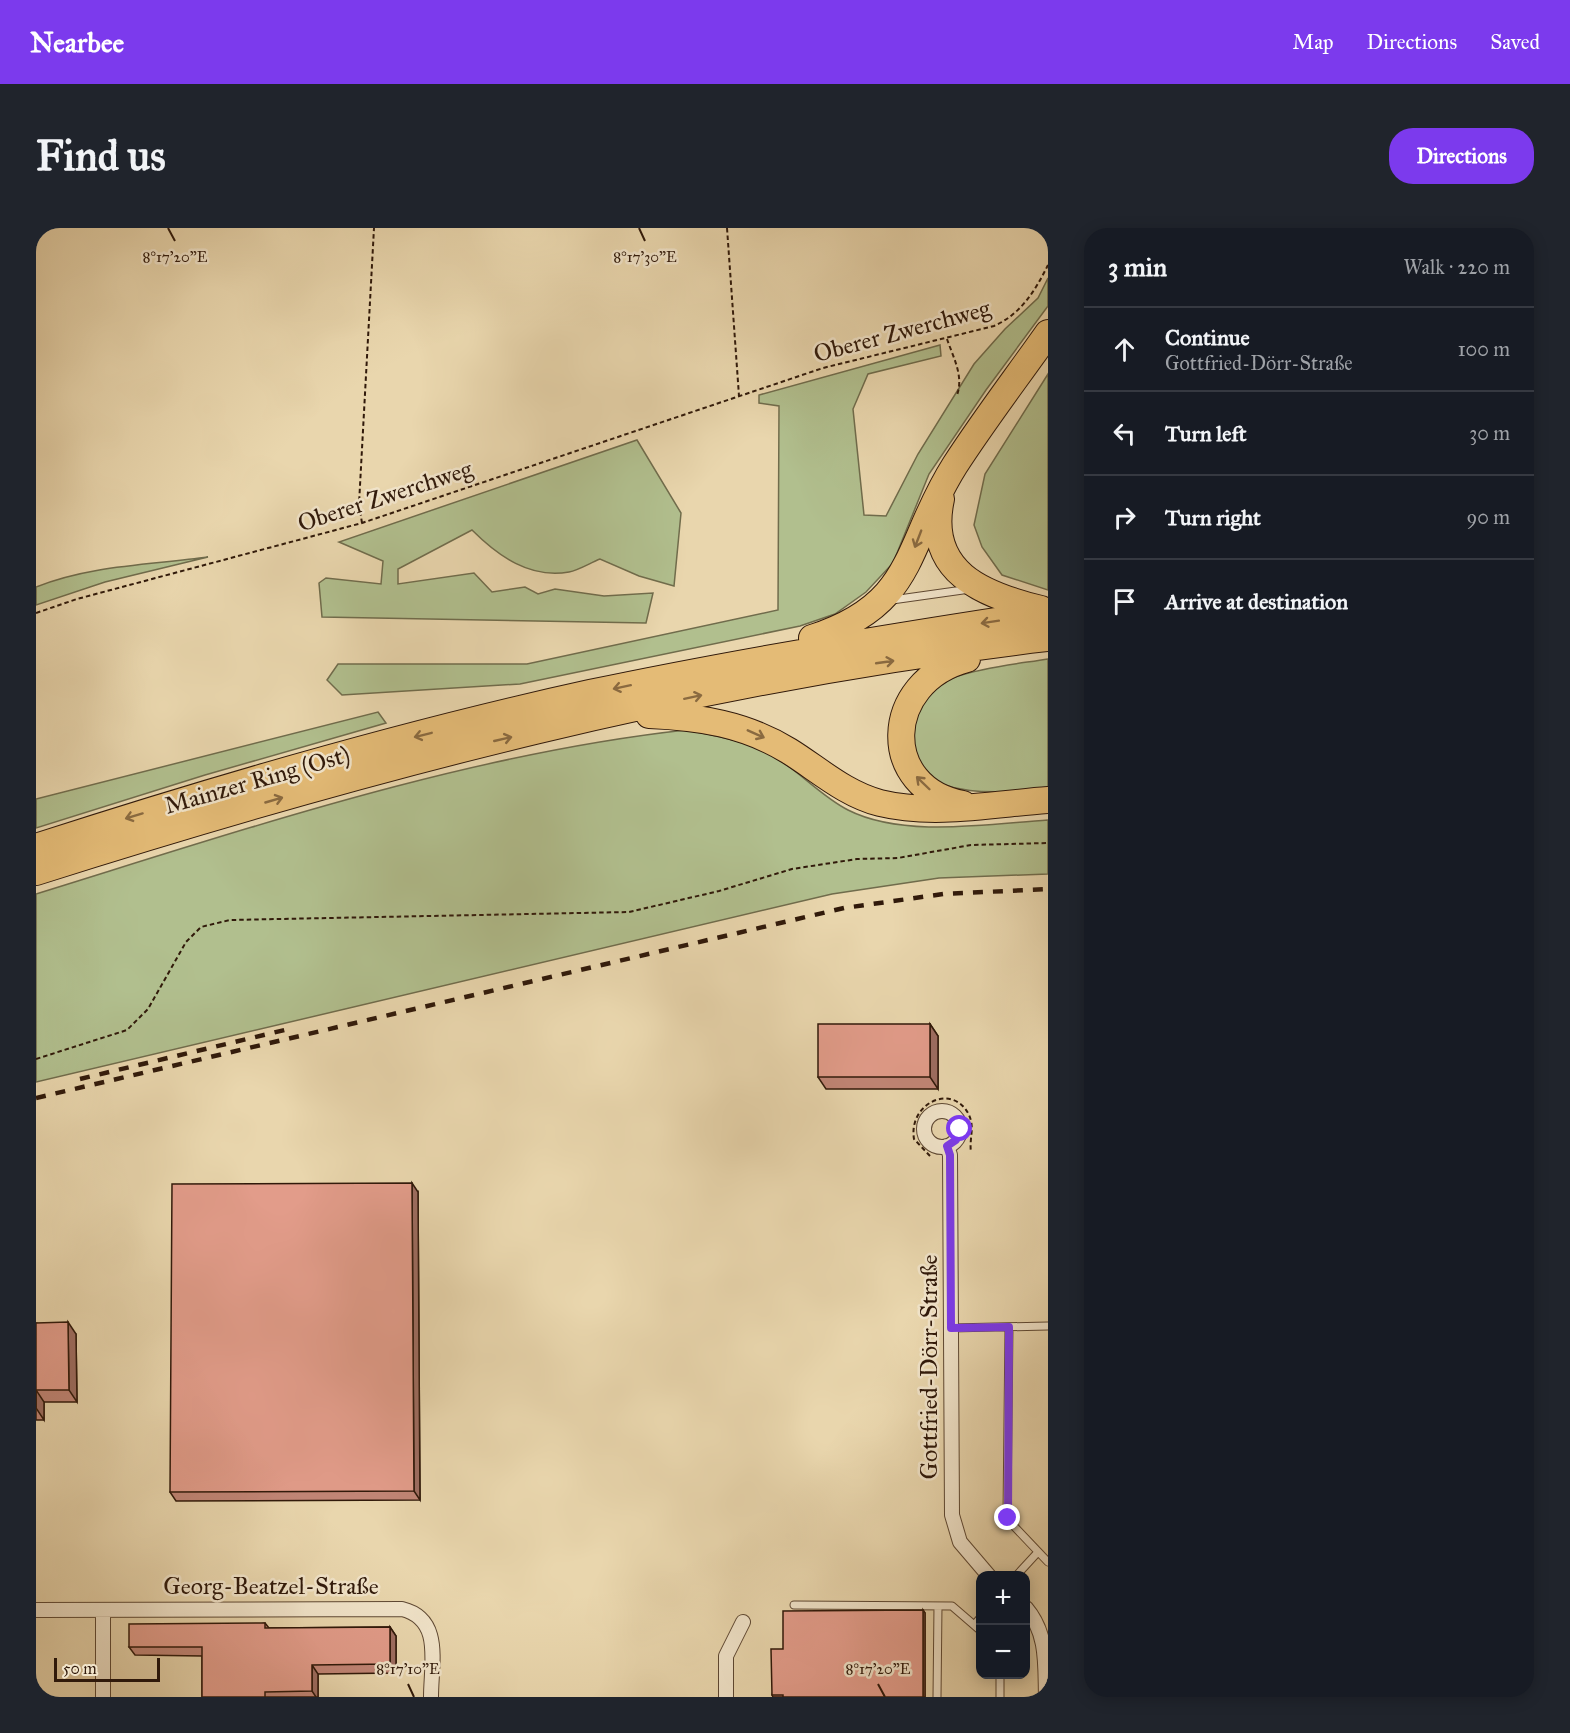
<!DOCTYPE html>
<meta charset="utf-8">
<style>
:root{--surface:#171b24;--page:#20242c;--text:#f1f3f6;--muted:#9ea1a6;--line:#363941;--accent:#7c3aed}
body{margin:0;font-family:"IM FELL Great Primer",serif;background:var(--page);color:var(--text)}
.controls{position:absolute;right:18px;bottom:18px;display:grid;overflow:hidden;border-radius:12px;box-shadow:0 3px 15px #0003}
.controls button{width:54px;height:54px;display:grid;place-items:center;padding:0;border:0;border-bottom:2px solid var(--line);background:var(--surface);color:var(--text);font:30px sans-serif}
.scale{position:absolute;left:18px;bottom:15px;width:106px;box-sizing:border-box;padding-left:6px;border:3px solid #30190a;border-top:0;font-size:16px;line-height:21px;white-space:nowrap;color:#30190a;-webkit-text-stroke:4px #f1e4ca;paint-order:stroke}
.stop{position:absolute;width:18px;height:18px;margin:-14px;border:4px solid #7c3aed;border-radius:50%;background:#fff}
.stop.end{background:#7c3aed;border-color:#fff;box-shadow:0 2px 6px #0008}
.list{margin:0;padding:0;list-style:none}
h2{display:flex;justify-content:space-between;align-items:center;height:78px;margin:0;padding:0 24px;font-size:26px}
h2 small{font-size:20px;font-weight:400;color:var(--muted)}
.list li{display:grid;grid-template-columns:39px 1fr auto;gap:18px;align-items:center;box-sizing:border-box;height:84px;padding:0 24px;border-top:2px solid var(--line)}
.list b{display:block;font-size:22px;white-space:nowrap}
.list p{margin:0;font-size:20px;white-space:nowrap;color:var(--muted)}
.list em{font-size:20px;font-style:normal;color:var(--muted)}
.icon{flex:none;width:33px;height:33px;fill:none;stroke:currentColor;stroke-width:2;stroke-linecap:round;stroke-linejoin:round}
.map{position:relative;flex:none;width:1012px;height:1469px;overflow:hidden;border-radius:24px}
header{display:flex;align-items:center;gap:36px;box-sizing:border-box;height:84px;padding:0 30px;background:var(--accent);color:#fff}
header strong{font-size:28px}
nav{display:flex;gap:33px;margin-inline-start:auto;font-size:21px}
.intro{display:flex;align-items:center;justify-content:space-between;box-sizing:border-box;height:144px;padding:0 36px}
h1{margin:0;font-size:42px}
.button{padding:15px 27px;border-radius:24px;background:var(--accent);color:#fff;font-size:21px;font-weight:700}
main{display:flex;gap:36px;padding:0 36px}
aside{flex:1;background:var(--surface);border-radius:24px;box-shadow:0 3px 15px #0003}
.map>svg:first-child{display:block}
.green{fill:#b1bf8e;stroke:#706c4c;stroke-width:1.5}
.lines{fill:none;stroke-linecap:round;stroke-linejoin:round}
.service-casing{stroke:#5e4833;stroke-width:9}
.minor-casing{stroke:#5e4833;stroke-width:16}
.motorway-casing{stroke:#30190a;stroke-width:28}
.path{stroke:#30190a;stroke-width:2;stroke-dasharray:4.5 3;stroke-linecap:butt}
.service{stroke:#f1e4ca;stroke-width:7}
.minor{stroke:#f1e4ca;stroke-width:14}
.motorway{stroke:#e4bb76;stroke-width:26}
.rail{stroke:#30190a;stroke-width:4.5;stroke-dasharray:10 10;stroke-linecap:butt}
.wall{fill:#c28677;stroke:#30190a;stroke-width:1.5}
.shaded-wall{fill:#9e6d61;stroke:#30190a;stroke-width:1.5}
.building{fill:#e29c8a;stroke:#30190a;stroke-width:1.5}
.oneway{stroke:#8a6a40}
.route{stroke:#7c3aed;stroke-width:8}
.ticks{fill:none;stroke:#30190a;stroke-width:2}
.labels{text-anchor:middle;stroke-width:5;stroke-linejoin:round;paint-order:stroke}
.street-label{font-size:24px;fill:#30190a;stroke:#f1e4ca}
.ticks-label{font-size:15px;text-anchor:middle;fill:#30190a;stroke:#f1e4ca;stroke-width:5;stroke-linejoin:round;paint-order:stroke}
</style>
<header>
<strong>Nearbee</strong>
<nav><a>Map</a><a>Directions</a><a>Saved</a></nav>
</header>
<div class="intro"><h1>Find us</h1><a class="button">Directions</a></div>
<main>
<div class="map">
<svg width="1012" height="1469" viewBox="0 0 1012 1469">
<rect width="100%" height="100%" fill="#e9d6ad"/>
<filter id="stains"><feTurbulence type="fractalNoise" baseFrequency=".00333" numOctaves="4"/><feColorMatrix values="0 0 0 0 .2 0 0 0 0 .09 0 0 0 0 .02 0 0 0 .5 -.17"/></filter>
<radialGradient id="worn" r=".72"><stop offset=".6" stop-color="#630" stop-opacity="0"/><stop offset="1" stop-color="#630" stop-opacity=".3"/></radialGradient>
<path class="green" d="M1012 50V78L950 162 893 246 857 335 830 364 799 386 764 398 484 456 306 467 291 452 302 436H491L742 382 743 178 723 175V167L904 117 905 128 832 146 817 181 828 287 850 288 882 226 938 136 969 101 1002 70Z
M1012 146V362L966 347 946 319 938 297 949 246Z
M601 212 645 285 638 358 603 348 564 331C554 335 543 342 533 344 494 351 462 328 436 302L362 341V356L438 345 456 364 489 359 502 366 519 361 568 368 617 365 610 395 286 389 283 355 290 350 345 356 347 333 303 314Z
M172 329 69 354 0 377V359C55 337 114 337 172 329Z
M1012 431V562C966 563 922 571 883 544 880 532 870 500 873 489 886 442 972 438 1012 431Z
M342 484 350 495 169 547 0 600V571Z
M650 502C683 508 716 514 745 533 768 548 788 570 812 582 867 610 952 596 1012 592V646L903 650 796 666 0 854V666C210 601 431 526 650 502Z"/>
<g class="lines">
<defs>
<path id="service" d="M856 372 934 361
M973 1099 971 1285 974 1294 1012 1334
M915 1100 1012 1098
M980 1348 1002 1324
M758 1377 916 1378 945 1403
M938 1397 945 1389
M964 1446V1469
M901 1469 902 1378"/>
<path id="minor" d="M888 901a18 18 0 1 1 36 0a18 18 0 1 1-36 0Z
M911 918 914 927 916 1287 924 1314 953 1348
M990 1380C1012 1406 1009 1436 1010 1469
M0 1382 366 1381C407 1391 395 1435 395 1469
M67 1382V1469
M690 1469V1428L707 1394"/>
<path id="motorway" d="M905 271C889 344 947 367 1005 381
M776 410C882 376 868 317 919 237 948 192 981 149 1012 105
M613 487C664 489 709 496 753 523 782 541 809 566 844 575 897 588 958 576 1012 572
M927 576C843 561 845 454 931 431
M0 619C182 560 367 506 554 465 706 433 859 408 1012 385
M0 644C328 540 669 449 1012 410"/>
</defs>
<use href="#service" class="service-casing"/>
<use href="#minor" class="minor-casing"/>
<use href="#motorway" class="motorway-casing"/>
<path class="path" d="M691 0 703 168
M911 111C917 129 928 148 921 167
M326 295 323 276 338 0
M0 385 41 371 326 295 787 140 958 98C985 86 999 63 1012 37
M0 831 91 802 112 781 150 714 165 699 194 692 593 684 683 663 756 641 821 631 862 630 935 617 1012 615
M894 928 878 911C872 875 917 854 933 887 939 900 933 911 935 924"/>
<use href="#service" class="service"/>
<use href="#minor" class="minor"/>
<use href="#motorway" class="motorway"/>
<path class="rail" d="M44 851 257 800
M0 870 808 680 907 666 1012 661"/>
</g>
<path class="wall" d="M894 796 902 808V861H790L782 849Z
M382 964 384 1272 140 1273 134 1264Z
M0 1095 40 1106 41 1174H8V1192H0Z
M887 1382 889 1385V1469H737L736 1467 747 1421Z
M229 1395 233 1400 354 1399 360 1408V1445L282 1446V1469H166V1428L99 1427 93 1419Z"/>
<path class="shaded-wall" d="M894 796 902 808V861L894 849Z
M376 955 382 964 384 1272 378 1263Z
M32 1094 40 1106 41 1174 33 1162Z
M0 1162 8 1174V1192L0 1180Z
M887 1382 889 1385V1469H887Z
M354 1399 360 1408V1445L354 1436Z
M276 1437 282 1446V1469H280L276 1463Z"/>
<path class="building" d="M782 796H894V849H782Z
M376 955 378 1263 134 1264 136 956Z
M32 1094 33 1162H0V1180V1095Z
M887 1382V1469H747V1467H736L735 1421H747V1383Z
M229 1395V1400L354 1399V1436L276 1437V1463L229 1464V1469H166V1419H93V1396Z"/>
<defs><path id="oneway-shaft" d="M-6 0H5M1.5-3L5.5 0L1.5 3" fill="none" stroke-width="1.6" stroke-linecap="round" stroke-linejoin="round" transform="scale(1.5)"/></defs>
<g class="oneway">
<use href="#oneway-shaft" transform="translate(882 311) rotate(111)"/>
<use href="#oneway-shaft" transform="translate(954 394) rotate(171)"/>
<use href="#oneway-shaft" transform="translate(849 434) rotate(-8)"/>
<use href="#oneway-shaft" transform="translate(586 459) rotate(168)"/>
<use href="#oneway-shaft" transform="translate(657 469) rotate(-12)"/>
<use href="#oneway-shaft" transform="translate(720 506) rotate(24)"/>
<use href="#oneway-shaft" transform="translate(387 507) rotate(166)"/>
<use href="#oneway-shaft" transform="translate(467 511) rotate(-13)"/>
<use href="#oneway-shaft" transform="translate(887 555) rotate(-136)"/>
<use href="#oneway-shaft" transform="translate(238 572) rotate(-16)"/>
<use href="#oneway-shaft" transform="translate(98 588) rotate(163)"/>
</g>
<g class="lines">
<path class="route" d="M924 901 920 912 911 918 914 927 915 1100 973 1099 972 1290"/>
</g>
<path class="ticks" d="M132 0 139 13M603 0 609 13M372 1456 378 1469M842 1456 849 1469"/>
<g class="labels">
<g class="street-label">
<text transform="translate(866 103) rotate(-15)" y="8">Oberer Zwerchweg</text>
<text transform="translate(349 268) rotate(-18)" y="8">Oberer Zwerchweg</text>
<text transform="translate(221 552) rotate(-16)" y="8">Mainzer Ring (Ost)</text>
<text transform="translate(893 1139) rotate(-90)" y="8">Gottfried-Dörr-Straße</text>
<text x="235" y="1366">Georg-Beatzel-Straße</text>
</g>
</g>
<g class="ticks-label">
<text x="139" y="34">8°17'20"E</text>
<text x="609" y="34">8°17'30"E</text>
<text x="372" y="1446">8°17'10"E</text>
<text x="842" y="1446">8°17'20"E</text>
</g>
<rect width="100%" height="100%" filter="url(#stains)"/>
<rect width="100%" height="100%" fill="url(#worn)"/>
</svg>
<div class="controls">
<button>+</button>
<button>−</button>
</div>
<div class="scale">50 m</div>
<div class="stop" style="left:924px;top:901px"></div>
<div class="stop end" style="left:972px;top:1290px"></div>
</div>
<aside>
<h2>3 min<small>Walk · 220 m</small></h2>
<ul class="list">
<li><svg class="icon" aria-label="ahead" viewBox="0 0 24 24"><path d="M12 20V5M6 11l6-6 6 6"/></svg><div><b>Continue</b><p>Gottfried-Dörr-Straße</p></div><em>100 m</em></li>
<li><svg class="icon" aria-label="left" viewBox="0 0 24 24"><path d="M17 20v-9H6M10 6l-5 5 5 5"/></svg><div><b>Turn left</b></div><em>30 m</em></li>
<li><svg class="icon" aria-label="right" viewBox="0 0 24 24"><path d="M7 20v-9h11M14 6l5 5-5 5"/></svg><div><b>Turn right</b></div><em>90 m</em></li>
<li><svg class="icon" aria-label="arrive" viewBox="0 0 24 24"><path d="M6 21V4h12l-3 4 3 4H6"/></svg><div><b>Arrive at destination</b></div></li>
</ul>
</aside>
</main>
